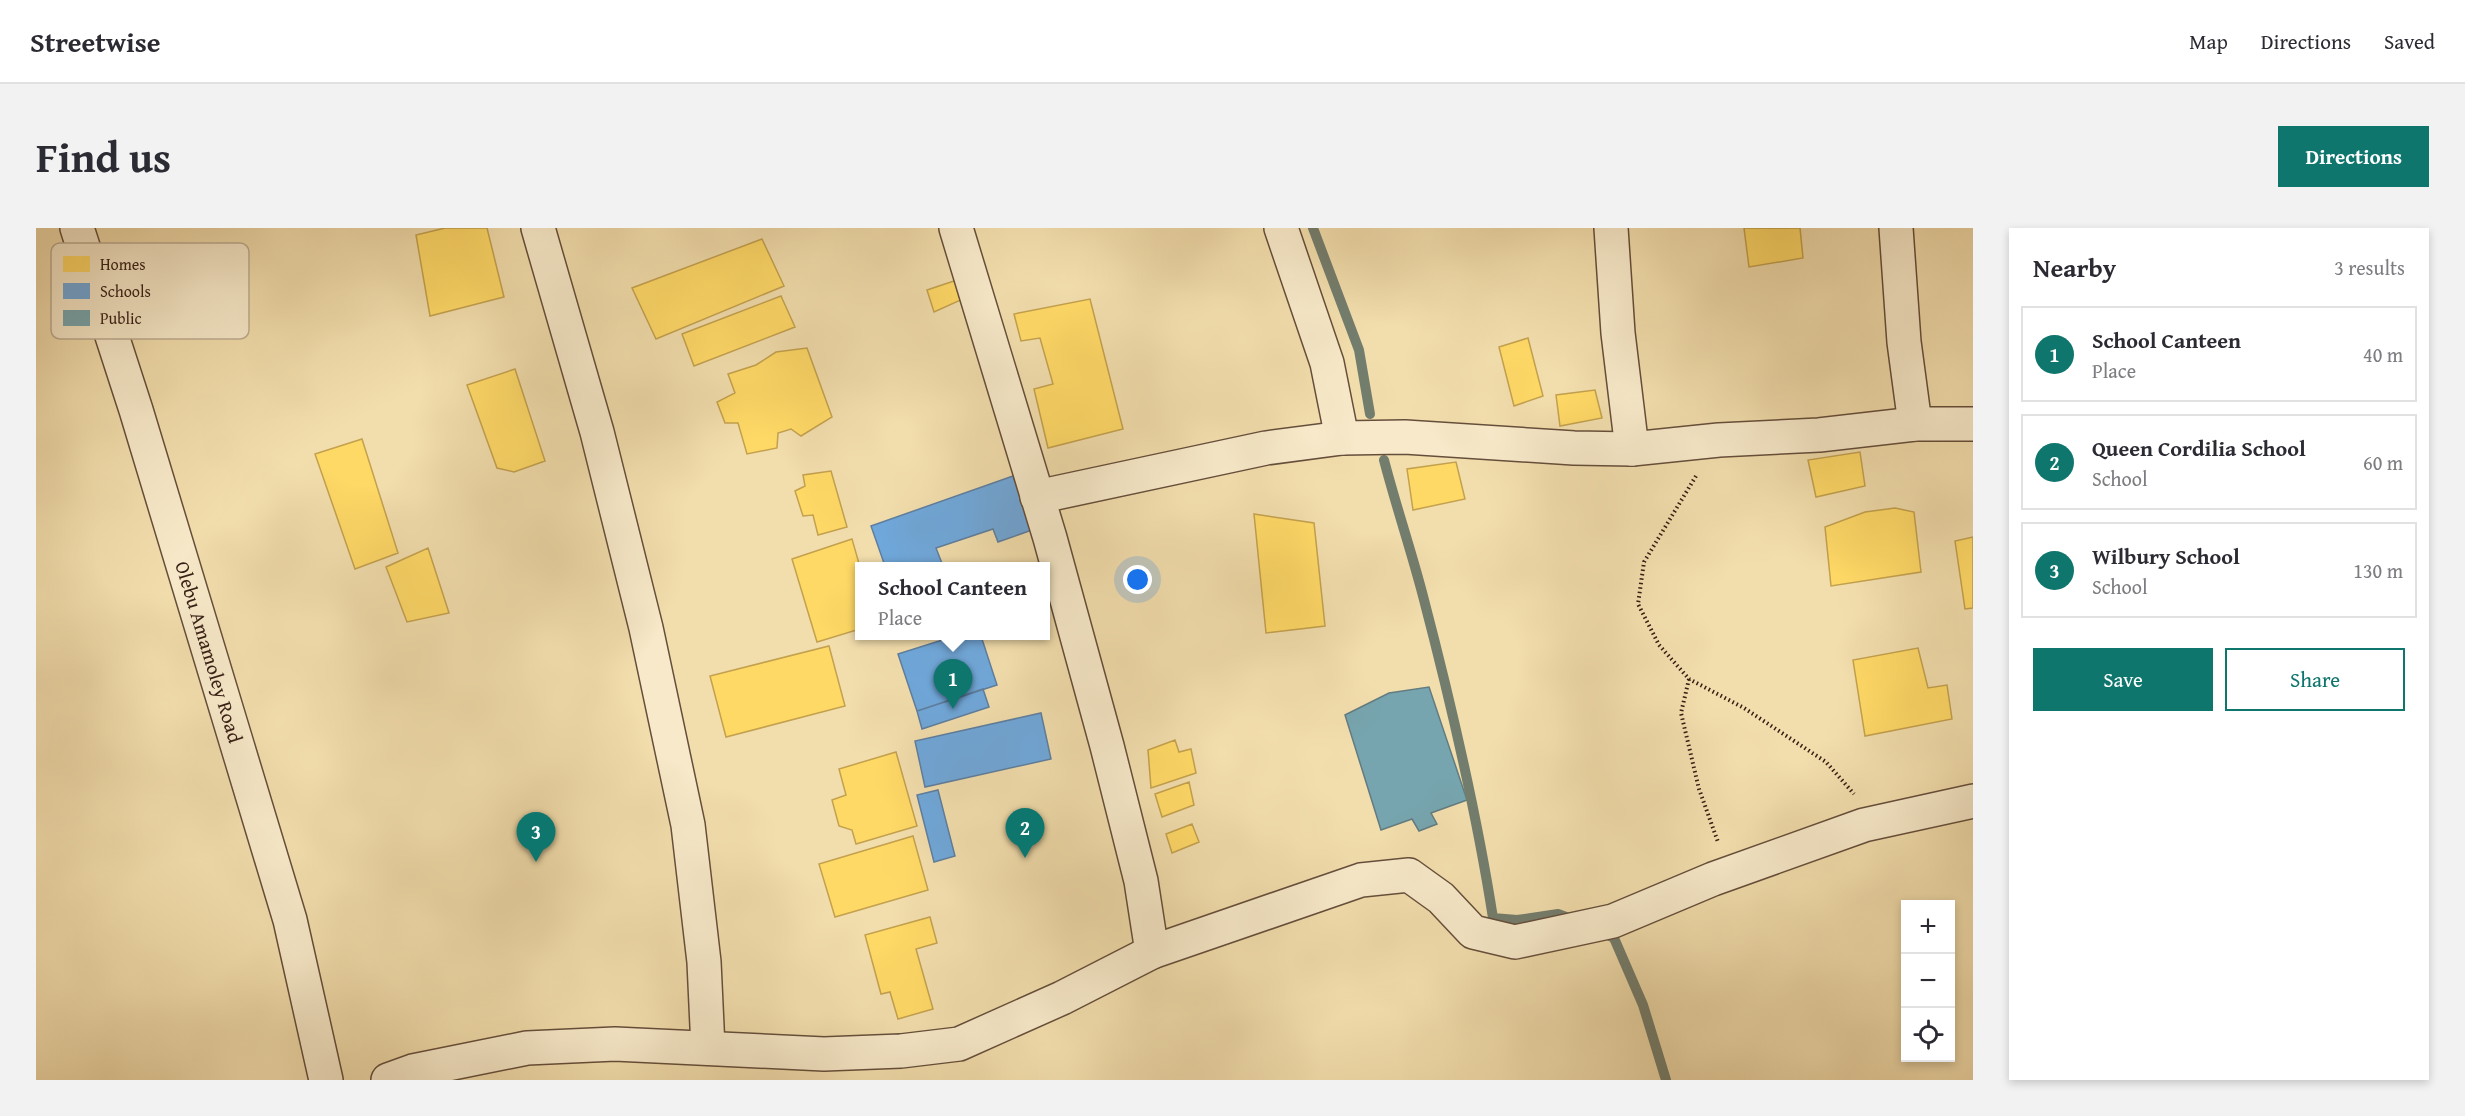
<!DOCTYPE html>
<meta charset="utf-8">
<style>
:root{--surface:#fff;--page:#f2f2f3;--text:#2b2b33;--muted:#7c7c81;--line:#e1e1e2;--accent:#0f766e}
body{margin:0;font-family:"Gentium Book Plus",serif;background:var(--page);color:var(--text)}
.controls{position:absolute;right:18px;bottom:18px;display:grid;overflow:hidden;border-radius:0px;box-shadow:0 3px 9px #0003}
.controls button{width:54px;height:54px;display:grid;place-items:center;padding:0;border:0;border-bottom:2px solid var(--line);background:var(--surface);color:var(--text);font:30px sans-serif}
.you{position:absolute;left:1102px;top:352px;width:21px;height:21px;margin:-15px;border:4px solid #fff;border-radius:50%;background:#1a73e8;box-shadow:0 0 0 9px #1a73e833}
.badge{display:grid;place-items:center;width:39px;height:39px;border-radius:50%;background:var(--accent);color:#fff;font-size:20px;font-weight:700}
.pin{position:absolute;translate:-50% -50px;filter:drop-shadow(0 2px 3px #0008)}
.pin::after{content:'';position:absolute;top:32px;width:21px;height:18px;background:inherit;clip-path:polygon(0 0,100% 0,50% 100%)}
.popup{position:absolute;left:819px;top:334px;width:195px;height:78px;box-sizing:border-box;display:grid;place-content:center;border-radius:0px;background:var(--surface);filter:drop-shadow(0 2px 4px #0005);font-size:20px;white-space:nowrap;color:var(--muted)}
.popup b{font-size:22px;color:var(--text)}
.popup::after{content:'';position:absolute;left:50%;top:100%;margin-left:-12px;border:12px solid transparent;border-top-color:var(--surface)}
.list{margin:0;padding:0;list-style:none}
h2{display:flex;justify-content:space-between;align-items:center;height:78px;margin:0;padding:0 24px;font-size:26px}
h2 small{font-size:20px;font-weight:400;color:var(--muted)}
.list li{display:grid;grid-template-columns:39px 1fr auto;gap:18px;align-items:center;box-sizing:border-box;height:96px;margin:0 12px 12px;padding:0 12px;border:2px solid var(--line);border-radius:0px}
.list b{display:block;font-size:22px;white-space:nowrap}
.list p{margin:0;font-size:20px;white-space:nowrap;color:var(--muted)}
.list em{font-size:20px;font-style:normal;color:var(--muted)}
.actions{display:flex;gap:12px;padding:18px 24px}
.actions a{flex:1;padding:14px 0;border:2px solid var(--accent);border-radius:0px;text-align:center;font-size:21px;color:var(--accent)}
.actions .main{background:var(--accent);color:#fff}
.icon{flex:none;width:33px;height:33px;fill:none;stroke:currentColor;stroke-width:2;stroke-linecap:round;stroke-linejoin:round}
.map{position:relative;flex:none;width:1937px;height:852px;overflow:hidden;border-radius:0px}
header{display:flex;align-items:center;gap:36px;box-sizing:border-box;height:84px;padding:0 30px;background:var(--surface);border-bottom:2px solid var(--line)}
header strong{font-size:28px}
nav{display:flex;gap:33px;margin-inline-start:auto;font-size:21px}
.intro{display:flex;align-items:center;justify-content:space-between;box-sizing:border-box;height:144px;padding:0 36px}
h1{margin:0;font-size:42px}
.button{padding:15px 27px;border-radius:0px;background:var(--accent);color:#fff;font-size:21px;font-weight:700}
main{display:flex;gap:36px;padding:0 36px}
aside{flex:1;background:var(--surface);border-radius:0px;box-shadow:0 3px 9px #0003}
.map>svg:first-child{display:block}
.homes{fill:#ffd966;stroke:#c3a14e;stroke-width:1.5}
.schools{fill:#6fa8dc;stroke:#5e7fa0;stroke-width:1.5}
.public{fill:#76a5af;stroke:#637c81;stroke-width:1.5}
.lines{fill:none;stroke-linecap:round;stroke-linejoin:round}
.stream{stroke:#737d6d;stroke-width:10}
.minor-casing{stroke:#654e3b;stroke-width:36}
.path{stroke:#361e15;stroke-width:4;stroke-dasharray:1.5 3;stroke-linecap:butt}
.minor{stroke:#f7e9c9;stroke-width:33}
.labels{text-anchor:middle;stroke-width:6;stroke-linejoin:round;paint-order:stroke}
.street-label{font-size:20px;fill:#361e15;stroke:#f7e9c9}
.key{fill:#f7e9c9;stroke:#bdac93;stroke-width:1.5}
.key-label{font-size:16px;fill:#361e15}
</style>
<header>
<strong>Streetwise</strong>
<nav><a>Map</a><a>Directions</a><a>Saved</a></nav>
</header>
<div class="intro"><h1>Find us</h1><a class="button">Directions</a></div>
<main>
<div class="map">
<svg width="1937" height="852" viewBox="0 0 1937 852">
<rect width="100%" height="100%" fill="#f2ddac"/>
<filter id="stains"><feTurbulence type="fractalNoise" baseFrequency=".00333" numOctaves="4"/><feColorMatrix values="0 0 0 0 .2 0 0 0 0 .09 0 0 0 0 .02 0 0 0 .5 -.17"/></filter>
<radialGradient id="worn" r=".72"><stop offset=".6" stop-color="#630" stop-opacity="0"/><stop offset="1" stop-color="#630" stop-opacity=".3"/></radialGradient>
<path class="homes" d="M409 0H451L468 69 394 88 380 7Z
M1708 0H1764L1767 30 1713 39Z
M726 11 748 58 620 111 596 60Z
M918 53 927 71 898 84 891 62Z
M745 68 759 99 658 138 646 106Z
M1054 71 1087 201 1012 220 998 161 1017 156 1004 110 985 113 978 86Z
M1492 110 1507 168 1478 178 1463 119Z
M771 120 796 189 765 208 755 201 742 205 741 220 711 226 702 195H689L681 174 699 165 692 146 720 137 740 124Z
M479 141 509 233 478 244 461 240 431 157Z
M1559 162 1566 190 1524 198 1520 167Z
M326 211 362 325 319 341 279 226Z
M1824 224 1829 258 1780 269 1772 232Z
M1420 234 1429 271 1377 282 1371 241Z
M795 243 811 299 782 307 777 287 767 288 759 263 769 258 767 247Z
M1859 280 1878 284 1885 344 1795 358 1789 299 1829 284Z
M1218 286 1278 295 1289 398 1230 405Z
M1937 309V380L1929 381 1919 313Z
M816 311 824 339V401L781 414 756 331Z
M392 320 413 385 371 394 350 339Z
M793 418 809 478 690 509 674 448Z
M1882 420 1892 460 1911 457 1916 491 1829 508 1817 432Z
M1139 512 1143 524 1155 521 1160 545 1115 560 1112 522Z
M860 524 881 598 820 616 816 602 803 598 796 572 810 567 803 541Z
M1153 554 1158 577 1126 589 1119 566Z
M1156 596 1163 614 1136 625 1130 606Z
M877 608 892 662 799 689 783 636Z
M894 689 901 715 880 721 897 781 862 791 854 764 845 766 829 707Z"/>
<path class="schools" d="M977 248 996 302 962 314 957 301 900 320 907 338H849L835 298Z
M919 408H945L961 457 881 483 862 426Z
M947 461 953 479 886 501 881 483Z
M1005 485 1015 531 889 559 879 513Z
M902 562 919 628 898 634 881 567Z"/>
<path class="public" d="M1393 459 1431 572 1395 585 1401 596 1383 603 1376 591 1345 602 1309 487 1353 465Z"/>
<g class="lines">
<path class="stream" d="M1277 0 1323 122 1334 186
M1348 232C1360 278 1375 322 1387 368 1415 475 1440 581 1457 690L1481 692 1522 686 1538 692
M1566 704 1578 710 1607 777 1630 852"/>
<defs>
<g id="minor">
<path id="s1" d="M41 0 100 182 254 692 290 852"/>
<path d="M502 0 561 204 610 400 652 597 668 734 672 820"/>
<path d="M1245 0 1291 135 1306 210"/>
<path d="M1575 0 1582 105 1596 221"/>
<path d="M1860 0 1868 114 1879 196"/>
<path d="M1001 269 1230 220 1306 210 1369 209 1538 220 1596 221 1683 212 1783 207 1879 196H1937"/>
<path d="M1116 724 1325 652 1373 647 1405 670 1437 704 1479 714 1577 693 1677 651 1828 597 1937 573"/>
<path d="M352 852 377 843 491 820 579 816 788 826 865 823 923 816 1026 770 1116 724 1105 653 1071 518 1014 310 920 0"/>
</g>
</defs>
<use href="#minor" class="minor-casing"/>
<path class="path" d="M1660 248 1608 334 1602 376 1623 417 1653 451 1708 480 1790 534 1818 566
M1653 451 1645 485 1663 561 1682 614"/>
<use href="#minor" class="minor"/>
</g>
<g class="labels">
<g class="street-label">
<text dy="7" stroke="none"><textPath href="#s1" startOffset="444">Olebu Amamoley Road</textPath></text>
</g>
</g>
<rect x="15" y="15" width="198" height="96" rx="9" class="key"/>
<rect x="27" y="28" width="27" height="16" fill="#ffd966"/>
<rect x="27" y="55" width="27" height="16" fill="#6fa8dc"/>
<rect x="27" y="82" width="27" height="16" fill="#76a5af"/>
<g class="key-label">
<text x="64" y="42">Homes</text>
<text x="64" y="69">Schools</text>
<text x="64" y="96">Public</text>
</g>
<rect width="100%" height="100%" filter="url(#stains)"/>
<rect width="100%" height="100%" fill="url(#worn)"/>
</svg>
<div class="controls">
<button>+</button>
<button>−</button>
<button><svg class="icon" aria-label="locate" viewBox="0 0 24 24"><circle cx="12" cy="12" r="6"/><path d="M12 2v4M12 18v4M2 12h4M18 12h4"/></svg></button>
</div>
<div class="you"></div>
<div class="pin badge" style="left:917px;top:481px">1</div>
<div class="popup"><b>School Canteen</b>Place</div>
<div class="pin badge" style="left:989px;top:630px">2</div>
<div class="pin badge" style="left:500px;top:634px">3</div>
</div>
<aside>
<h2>Nearby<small>3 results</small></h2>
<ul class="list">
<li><span class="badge">1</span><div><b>School Canteen</b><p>Place</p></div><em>40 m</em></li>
<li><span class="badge">2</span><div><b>Queen Cordilia School</b><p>School</p></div><em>60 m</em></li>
<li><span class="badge">3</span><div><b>Wilbury School</b><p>School</p></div><em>130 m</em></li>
</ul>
<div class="actions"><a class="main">Save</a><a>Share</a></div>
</aside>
</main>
